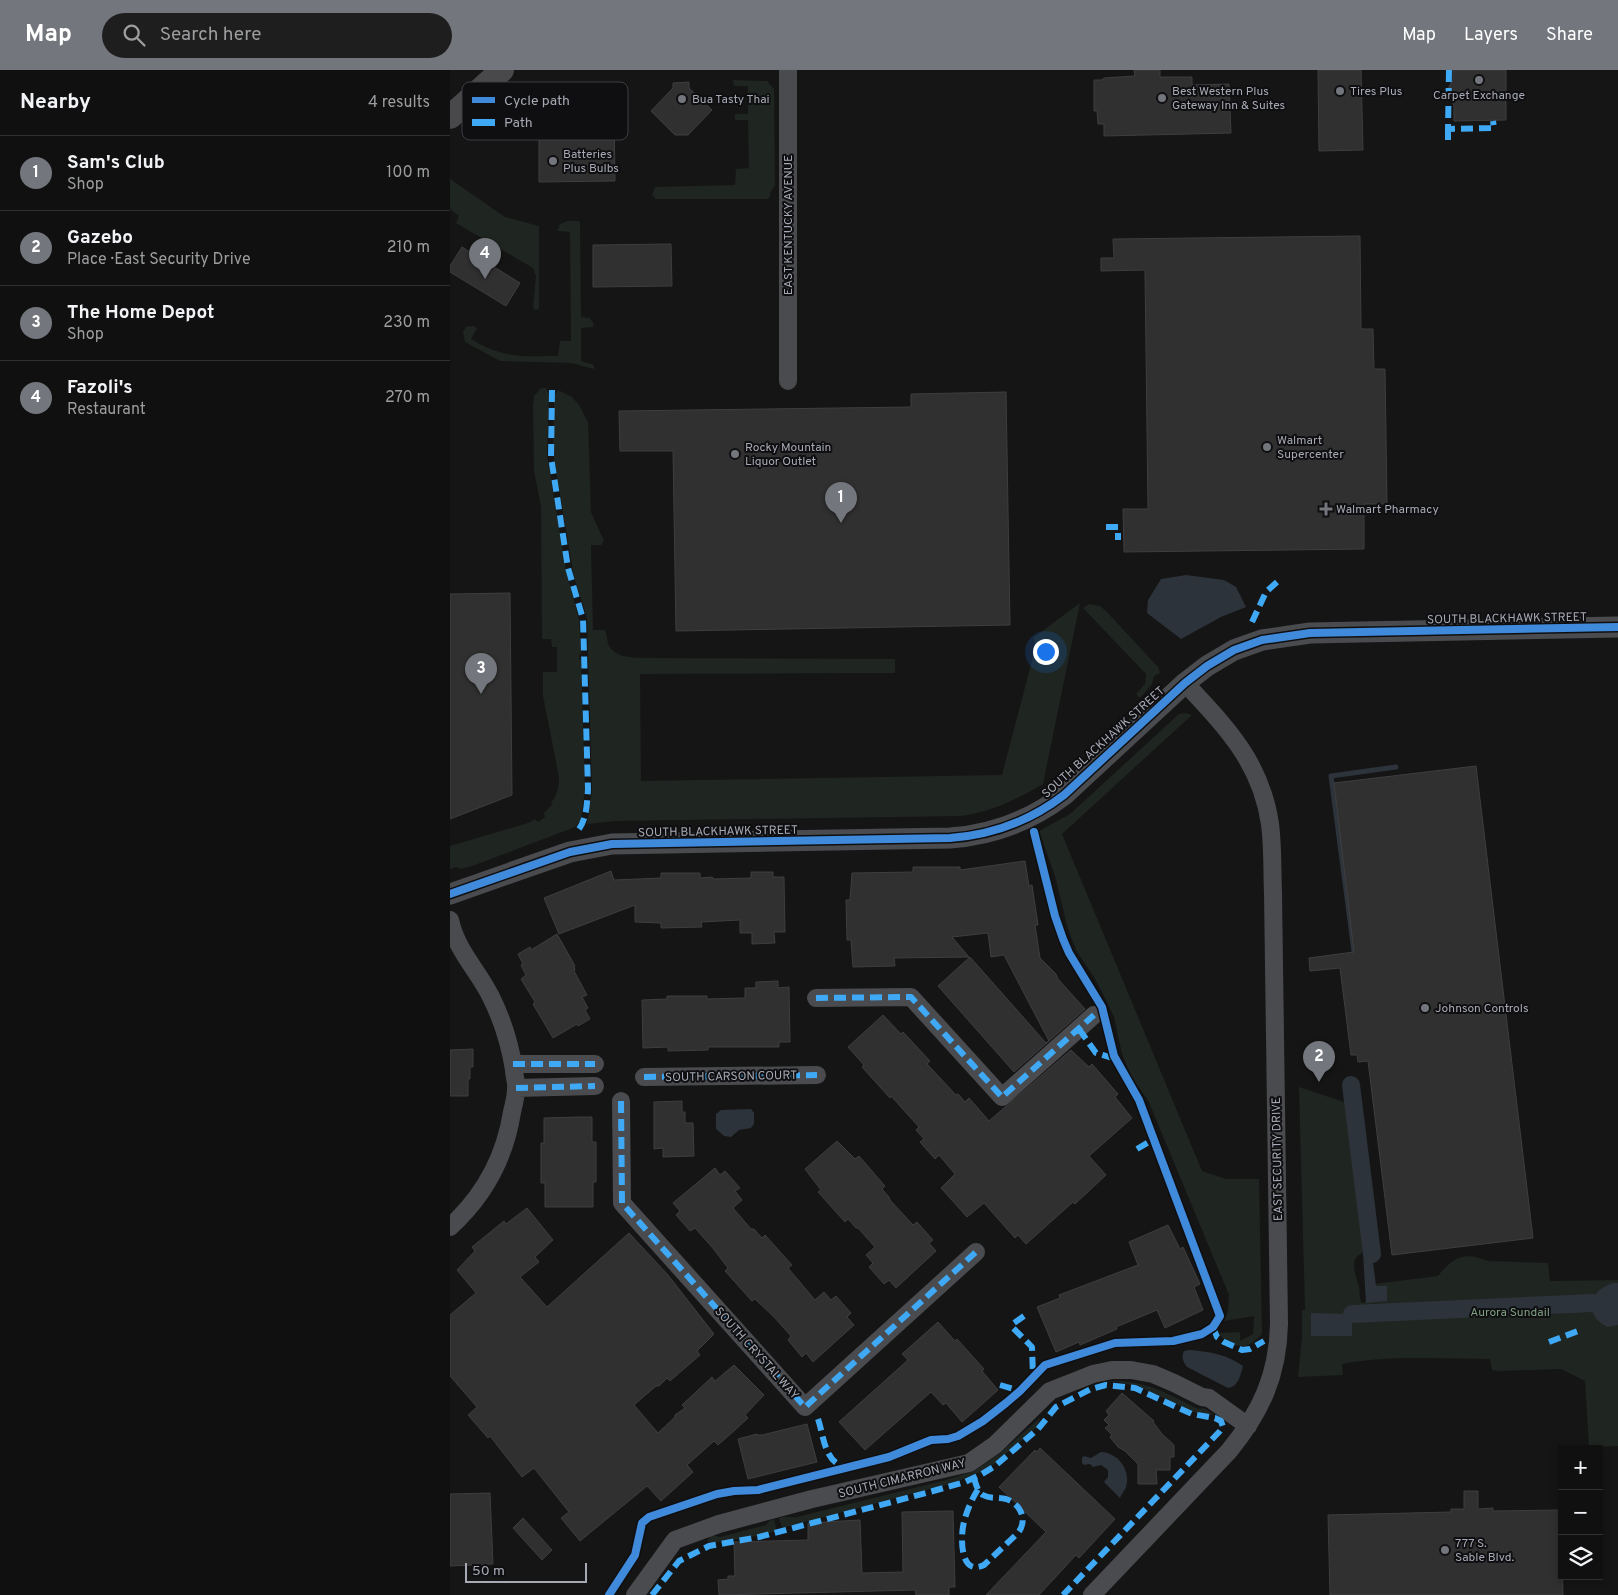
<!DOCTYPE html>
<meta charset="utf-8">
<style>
:root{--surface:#101010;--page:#1e1e1e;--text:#f1f3f6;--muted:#9c9d9f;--line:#303030;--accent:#74767d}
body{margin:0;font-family:Overpass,sans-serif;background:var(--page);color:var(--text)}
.controls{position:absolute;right:15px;bottom:15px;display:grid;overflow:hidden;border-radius:0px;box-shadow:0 2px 8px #0003}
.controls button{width:45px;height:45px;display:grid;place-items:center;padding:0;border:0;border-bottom:1px solid var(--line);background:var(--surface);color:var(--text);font:25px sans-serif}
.scale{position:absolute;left:15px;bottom:12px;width:122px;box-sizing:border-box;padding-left:5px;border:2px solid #a7aab5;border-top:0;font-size:14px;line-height:18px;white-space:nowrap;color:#a7aab5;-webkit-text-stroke:4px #0f0f11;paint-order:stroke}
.you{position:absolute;left:595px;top:581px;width:18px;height:18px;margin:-12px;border:4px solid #fff;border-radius:50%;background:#1a73e8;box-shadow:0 0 0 8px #1a73e833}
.badge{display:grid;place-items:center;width:32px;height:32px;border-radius:50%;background:var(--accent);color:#fff;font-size:16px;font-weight:700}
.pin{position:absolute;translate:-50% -41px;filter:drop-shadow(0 1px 2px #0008)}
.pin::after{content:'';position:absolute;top:26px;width:18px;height:15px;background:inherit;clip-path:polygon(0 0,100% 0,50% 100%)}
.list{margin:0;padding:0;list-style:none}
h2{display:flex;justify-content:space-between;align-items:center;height:65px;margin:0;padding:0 20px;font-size:21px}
h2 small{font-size:16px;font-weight:400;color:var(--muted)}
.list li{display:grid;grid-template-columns:32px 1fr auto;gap:15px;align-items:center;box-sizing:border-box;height:75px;padding:0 20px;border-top:1px solid var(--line)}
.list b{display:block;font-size:19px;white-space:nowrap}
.list p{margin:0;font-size:16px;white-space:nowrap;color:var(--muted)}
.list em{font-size:16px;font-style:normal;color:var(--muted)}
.icon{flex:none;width:28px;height:28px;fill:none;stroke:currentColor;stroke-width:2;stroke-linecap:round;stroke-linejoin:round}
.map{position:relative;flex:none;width:1168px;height:1525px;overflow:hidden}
header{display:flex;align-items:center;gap:30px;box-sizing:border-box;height:70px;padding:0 25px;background:var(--accent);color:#fff}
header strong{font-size:24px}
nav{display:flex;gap:28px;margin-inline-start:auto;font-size:18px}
.search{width:350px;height:45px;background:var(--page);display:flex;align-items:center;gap:12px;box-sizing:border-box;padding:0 18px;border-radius:28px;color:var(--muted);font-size:19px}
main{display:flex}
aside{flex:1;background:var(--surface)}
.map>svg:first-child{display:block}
.green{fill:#1f2520}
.water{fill:#2c333a}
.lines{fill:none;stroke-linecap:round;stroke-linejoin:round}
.stream{stroke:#2c333a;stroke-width:5}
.canal{stroke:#2c333a;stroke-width:18}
.building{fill:#303030;stroke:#3e3e41}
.minor{stroke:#4a4b4e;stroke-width:18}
.tertiary{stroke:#4a4b4e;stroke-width:21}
.secondary{stroke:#49494c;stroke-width:24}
.quiet{stroke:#3fa9f5;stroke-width:6;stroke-dasharray:12 6;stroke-linecap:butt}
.cycleway-casing{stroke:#0f0f11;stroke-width:11}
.cycleway{stroke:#408adc;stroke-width:8}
.poi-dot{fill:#74767d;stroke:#0f0f11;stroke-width:2}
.labels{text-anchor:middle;stroke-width:4;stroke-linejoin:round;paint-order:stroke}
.poi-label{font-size:12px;fill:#a7aab5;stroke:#0f0f11;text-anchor:start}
.street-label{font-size:12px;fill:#a7aab5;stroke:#0f0f11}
.park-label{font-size:12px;fill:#7f9f83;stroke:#0f0f11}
.key{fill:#0f0f11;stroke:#3d3e42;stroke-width:1}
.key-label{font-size:14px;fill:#a7aab5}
</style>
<header>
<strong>Map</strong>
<div class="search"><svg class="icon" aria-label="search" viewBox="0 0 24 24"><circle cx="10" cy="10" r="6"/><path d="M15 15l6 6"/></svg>Search here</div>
<nav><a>Map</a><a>Layers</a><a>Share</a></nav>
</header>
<main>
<aside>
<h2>Nearby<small>4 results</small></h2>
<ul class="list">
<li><span class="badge">1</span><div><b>Sam's Club</b><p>Shop</p></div><em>100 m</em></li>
<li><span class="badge">2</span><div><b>Gazebo</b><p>Place · East Security Drive</p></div><em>210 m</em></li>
<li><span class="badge">3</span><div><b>The Home Depot</b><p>Shop</p></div><em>230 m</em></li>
<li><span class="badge">4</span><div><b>Fazoli's</b><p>Restaurant</p></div><em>270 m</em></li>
</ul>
</aside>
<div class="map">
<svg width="1168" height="1525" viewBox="0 0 1168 1525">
<rect width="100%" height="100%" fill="#151515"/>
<path class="green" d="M283 10 317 11 324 19 325 115 320 123V127L317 129H206L202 125 205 117 285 115 286 99 299 98 298 50H285V44H298V16H284Z
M0 109 55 147 89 156V239L86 240 83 238 86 206 83 198 6 153 9 146 0 139Z
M118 151H129L130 153 131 247 140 248 144 254 143 257 131 258V291L144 295V299L121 293 50 291 15 272 13 262 16 257 23 256 27 258 21 269C54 289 72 286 108 286L110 271H121L120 162 107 161 110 154Z
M91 318H96L99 324 97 385 116 501 129 549 131 584 129 585V589L131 590 135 719 131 750 125 757 25 795 11 799 6 797 0 799V776L78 753 85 749 88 752 95 747 94 743 102 735 101 733C107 725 109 717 109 707L93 626V602H107V577H102L101 569H92L91 436 84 401 83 336 84 326Z
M108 320 122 327 129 335 138 352 141 442 154 471 151 475H141L143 560H155C157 565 157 571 159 576 166 587 179 587 190 588L445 589V603L190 604 191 711 552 705 586 575 583 568 630 533 593 714C565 730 542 742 511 746L166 751 137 754 142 720 137 548 124 507 103 383 104 325Z
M639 534 650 536 657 542 708 597 710 603 704 606 702 614 690 628 686 624 695 614 696 604 633 538Z
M736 643 742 645 612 764 752 1101 776 1109H809L812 1264C808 1268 803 1273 798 1275 789 1279 773 1272 769 1263L790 1262V1271L803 1264 804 1246 774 1251 778 1241 779 1225 698 1030 683 1010 676 994 672 984 664 947 656 930 645 909 626 880 617 856 605 806 589 761 620 744 729 644Z
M849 1017 900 1034 918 1181C897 1186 905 1202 909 1217 910 1223 909 1228 912 1233L916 1232V1215L988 1206C1003 1187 1014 1181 1038 1191L1098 1193 1100 1211 1168 1210V1376L1139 1377 1135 1311 1111 1299 1047 1301 1042 1300 1040 1289C994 1289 937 1285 892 1294L893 1305 848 1307 852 1266V1240H855Z
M671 1311C700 1313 723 1326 748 1339L754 1338 764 1345 743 1342 690 1317 668 1312H656Z
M591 1347 586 1358 544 1394 531 1402 503 1413 332 1458 329 1448C338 1445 339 1448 347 1447L496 1410 524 1401 549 1384Z
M324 1449 327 1461 308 1466 260 1473 257 1471 262 1465 270 1467 316 1455 319 1451Z"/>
<path class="water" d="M736 505 774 510 786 517 796 537 771 547 731 569 697 543 698 530 711 509Z
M301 1039 304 1043V1054L301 1058 289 1060 281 1067 274 1066 266 1059V1044L271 1040Z
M913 1183 922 1184 926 1216H937V1231L916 1233Z
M1163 1213H1168V1255L1157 1257C1133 1245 1139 1220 1163 1213Z
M861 1243 902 1244V1266H861Z
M739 1280C758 1281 778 1285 793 1296 790 1306 789 1316 778 1318L737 1297C733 1291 731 1288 734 1281Z
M651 1382C669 1383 681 1401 676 1417 675 1421 671 1424 670 1428L654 1412 658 1407V1400L651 1395 643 1397 640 1394 634 1395 632 1393V1388L634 1386 641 1388Z"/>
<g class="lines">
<path class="stream" d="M905 889 881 706 946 697"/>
<path class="canal" d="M901 1015 922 1184
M902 1244 1142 1233"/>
</g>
<path class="building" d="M684 0H710V7H742V15L779 14 781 63 654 66V54H648L647 41H644V10H652L654 8 685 6Z
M868 0H911L913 80 869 81Z
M1003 0H1056V50L1004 51V36L998 22 999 17 1003 9Z
M239 12V18L262 40 238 65H225L201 41 223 18V13Z
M138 45H164L165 111 89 112V68H114V56H138Z
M910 166 911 259H923L924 299H935L937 434H914V479L674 482 673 439H698L695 200 651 201V188H664L663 169Z
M221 174 222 216 143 217V175Z
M12 177 70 213 56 236 0 202V196Z
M556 322 560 555 226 561 223 381H170L169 341 461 337V324Z
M60 523 62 725 0 749V524Z
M1026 696 1083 1168 942 1185 918 991 908 992 907 985H901L890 898 860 901 859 888 904 882 884 713Z
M575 791 579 816 582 815 588 855H585L590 888 606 904 608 909 635 939 564 1002 488 916 520 887 596 973 599 971 554 885 541 887 538 863 502 867 519 887 444 888 445 896 403 897 401 870H397L396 830H400L402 803 463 802V797H510V800Z
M161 801 164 810 211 808V803H250V808L262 807 264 809 301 808V802H323V807H334L335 862H324L325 873 302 874V863H290V850L251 852 252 857 211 858V853L185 852V835L109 864 94 828Z
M107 864 125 896 124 897 125 900 124 901 137 925 132 927 138 938 135 940 140 949 128 956 127 954 103 968 83 934 85 932 71 909 76 905 71 895 73 894 68 884 80 877 81 880Z
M328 911V918L339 917 340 972H329V977H258V980L218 981V977L193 978 192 930 217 929V926H257V929L295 928V918H306V912Z
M433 945 451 964 453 962 480 991 477 994 506 1025 508 1024 515 1032 519 1028 539 1051 621 980 639 997 642 994 668 1024 665 1027 682 1048 639 1086 656 1105 625 1134 623 1132 576 1174 568 1165 565 1168 534 1133 517 1147 491 1118 505 1104 489 1085 485 1089 470 1072 474 1069 466 1060 469 1057 441 1026 440 1028 412 997 414 995 398 977Z
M23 979V997H20V1009H18V1026H0V980Z
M232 1031V1042H235V1053H243L244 1086 213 1087V1078L204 1079V1032Z
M129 1047H142V1072H146V1112H143V1137H95V1113H91V1073H94V1048Z
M387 1071 405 1089 409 1086 435 1116 432 1119 439 1127 440 1130 463 1155 467 1152 483 1170 479 1173 486 1181 446 1218 439 1210 434 1214 419 1197 423 1193 416 1185 425 1177 408 1158H406L398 1149 395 1152 368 1122 371 1120 355 1099Z
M265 1098 270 1105 275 1101 290 1118 285 1121 292 1130 283 1138 301 1159H304L312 1168 315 1165 342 1195 338 1198 365 1230 374 1222 381 1230 386 1226 401 1243 397 1247 404 1255 363 1292 356 1283 352 1287 338 1270 341 1266 324 1247 305 1229 302 1231 275 1201 278 1198 262 1177 245 1158 240 1161 226 1145 230 1141 223 1133Z
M77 1138 103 1170 85 1187 89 1192 70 1207 97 1237 179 1163 218 1205 264 1264 247 1281 250 1285 220 1311 217 1308 209 1316H206L184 1335 208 1363 225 1347V1345L235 1338 232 1335 262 1307 265 1311 284 1295 314 1325 295 1345 298 1348 285 1360 268 1375 264 1371 237 1395 243 1402 211 1431 197 1416 130 1471 111 1448 119 1442 84 1398 72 1407 40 1366 38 1368 18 1345 27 1337 0 1306V1245L26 1223 7 1200 25 1181 22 1177 54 1151 56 1154Z
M718 1155 730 1179 733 1177 750 1214 744 1217 753 1240 715 1258 707 1240 666 1257 667 1259 630 1275 629 1272 606 1282 587 1237 610 1228 609 1225 688 1195 679 1172Z
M488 1252 505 1271 507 1269 534 1299 532 1301 548 1320 512 1352 496 1333 493 1335 481 1322 415 1380 389 1352 458 1290 452 1284Z
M672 1323 704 1351 703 1352 712 1364 724 1375V1387H720V1400H706L707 1414H688V1394L675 1381 668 1377 660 1367 662 1365 655 1358 659 1355 654 1350 659 1345 656 1341Z
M357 1354 367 1392 298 1409 288 1369 307 1364V1365H312Z
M590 1378 665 1449 629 1488 626 1485 589 1525H536L596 1462 549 1417 585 1380 587 1382Z
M1014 1421H1028V1439L1043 1438V1441L1111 1440 1113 1525H880L878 1445 1001 1442V1439H1014Z
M40 1423 43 1494 0 1496V1424Z
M503 1441 505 1517H499V1525H466L465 1520 269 1525 268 1510 278 1509V1506H285L284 1472 358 1470V1453L410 1450 412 1503 453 1502 452 1442Z
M73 1448 102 1480 92 1490 63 1458Z"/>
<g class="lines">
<path class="minor" d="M338 311V0
M0 850C7 882 28 900 41 927 53 951 60 974 64 1000 64 1006 67 1013 66 1019 66 1026 64 1034 62 1042 55 1087 34 1126 0 1157
M366 928 461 927 552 1027 644 945
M63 994H145
M194 1007 367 1005
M66 1018 145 1016
M171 1031 172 1133 355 1337 526 1182
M185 1525 225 1470 269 1454 362 1429 519 1393 545 1375 600 1321 643 1304 662 1300H681L703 1304 724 1313 752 1327 759 1328 798 1356
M642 1525 779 1381C811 1342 828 1305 829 1254L823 823C822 800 823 777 820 754 811 692 776 657 735 613"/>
<path class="tertiary" d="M0 824 120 782 162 774 500 768C543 765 580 751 614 725L735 613 757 596 784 580 812 570 860 563 1168 557"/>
<path class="secondary" d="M0 47 52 0"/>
<path class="quiet" d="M999 0 998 59 1044 58 1043 51
M998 70V59
M102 320 101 387 118 498 133 549 138 719C137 732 137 748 129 759
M656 457H668V470
M802 552 816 522 828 511
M366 928 461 927 552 1027 644 945
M629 959 646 983 666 989
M63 994H145
M194 1007 367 1005
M66 1018 145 1016
M171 1031 172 1133 355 1337 526 1182
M687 1079 704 1069
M574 1246 564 1253 563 1258 582 1277 583 1306
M763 1257 767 1267 774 1272 792 1280 800 1279 814 1271
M1099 1272 1128 1261
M550 1315 570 1321
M368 1349C374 1366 374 1393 396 1397
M524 1408C526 1414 527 1421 533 1425 540 1429 549 1427 556 1429 571 1434 578 1450 568 1463L534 1495C510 1507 510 1467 514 1452 517 1440 522 1429 528 1419
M202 1525 229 1491 259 1476 309 1467 476 1423 515 1412 532 1404 545 1396 588 1359 606 1337 641 1319 656 1315 685 1318 742 1344 765 1348 771 1351 773 1357 770 1361 613 1525"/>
<defs>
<path id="cycleway" d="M0 824 120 782 162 774 500 768C543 765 580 751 614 725L735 613 757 596 784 580 812 570 860 563 1168 557
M159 1525 185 1485 192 1453 199 1447 267 1424 284 1421 308 1420 439 1387 481 1370 498 1369 508 1366 533 1351 556 1333 570 1321 595 1295 665 1273 723 1271 752 1264 763 1257 770 1246 689 1030 664 986 652 937 619 883 613 869 605 846 584 762"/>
</defs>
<use href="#cycleway" class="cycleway-casing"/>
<use href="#cycleway" class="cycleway"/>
</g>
<g class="poi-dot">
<circle cx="1029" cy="10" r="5"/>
<circle cx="890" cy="21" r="5"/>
<circle cx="712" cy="28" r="5"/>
<circle cx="232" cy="29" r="5"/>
<circle cx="103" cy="91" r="5"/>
<circle cx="817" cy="377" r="5"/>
<circle cx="285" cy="384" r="5"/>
<path d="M873.5 431.5h5v5h5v5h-5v5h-5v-5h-5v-5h5z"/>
<circle cx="975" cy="938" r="5"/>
<circle cx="995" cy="1480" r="5"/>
</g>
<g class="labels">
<g class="poi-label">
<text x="722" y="25">Best Western Plus<tspan x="722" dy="14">Gateway Inn &amp; Suites</tspan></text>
<text x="900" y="25">Tires Plus</text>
<text x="1029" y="29" text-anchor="middle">Carpet Exchange</text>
<text x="242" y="33">Bua Tasty Thai</text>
<text x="113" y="88">Batteries<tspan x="113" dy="14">Plus Bulbs</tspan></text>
<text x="827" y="374">Walmart<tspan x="827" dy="14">Supercenter</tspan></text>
<text x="295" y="381">Rocky Mountain<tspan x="295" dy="14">Liquor Outlet</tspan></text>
<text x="886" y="443">Walmart Pharmacy</text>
<text x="985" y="942">Johnson Controls</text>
<text x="1005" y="1477">777 S.<tspan x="1005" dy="14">Sable Blvd.</tspan></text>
</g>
<g class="street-label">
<text transform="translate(338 155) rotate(-90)" y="4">EAST KENTUCKY AVENUE</text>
<text transform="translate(1057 548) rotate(-1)" y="4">SOUTH BLACKHAWK STREET</text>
<text transform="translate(653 672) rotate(-42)" y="4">SOUTH BLACKHAWK STREET</text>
<text transform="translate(268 761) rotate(-1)" y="4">SOUTH BLACKHAWK STREET</text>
<text transform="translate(281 1006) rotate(-1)" y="4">SOUTH CARSON COURT</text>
<text transform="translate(827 1089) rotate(-91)" y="4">EAST SECURITY DRIVE</text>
<text transform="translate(307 1283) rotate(48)" y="4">SOUTH CRYSTAL WAY</text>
<text transform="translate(452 1408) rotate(-14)" y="4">SOUTH CIMARRON WAY</text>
</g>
<g class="park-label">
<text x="1060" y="1246">Aurora Sundail</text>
</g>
</g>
<rect x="12" y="12" width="166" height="58" rx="8" class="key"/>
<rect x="22" y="27" width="23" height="6" fill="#408adc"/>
<rect x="22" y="49" width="23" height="7" fill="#3fa9f5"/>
<g class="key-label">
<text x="54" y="35">Cycle path</text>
<text x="54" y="57">Path</text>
</g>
</svg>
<div class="controls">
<button>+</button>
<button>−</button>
<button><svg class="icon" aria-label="layers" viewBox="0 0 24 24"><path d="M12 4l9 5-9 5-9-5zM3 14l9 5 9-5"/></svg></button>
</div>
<div class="scale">50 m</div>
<div class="you"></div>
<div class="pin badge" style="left:391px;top:453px">1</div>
<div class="pin badge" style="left:869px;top:1012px">2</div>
<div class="pin badge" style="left:31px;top:624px">3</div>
<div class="pin badge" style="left:35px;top:209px">4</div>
</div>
</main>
